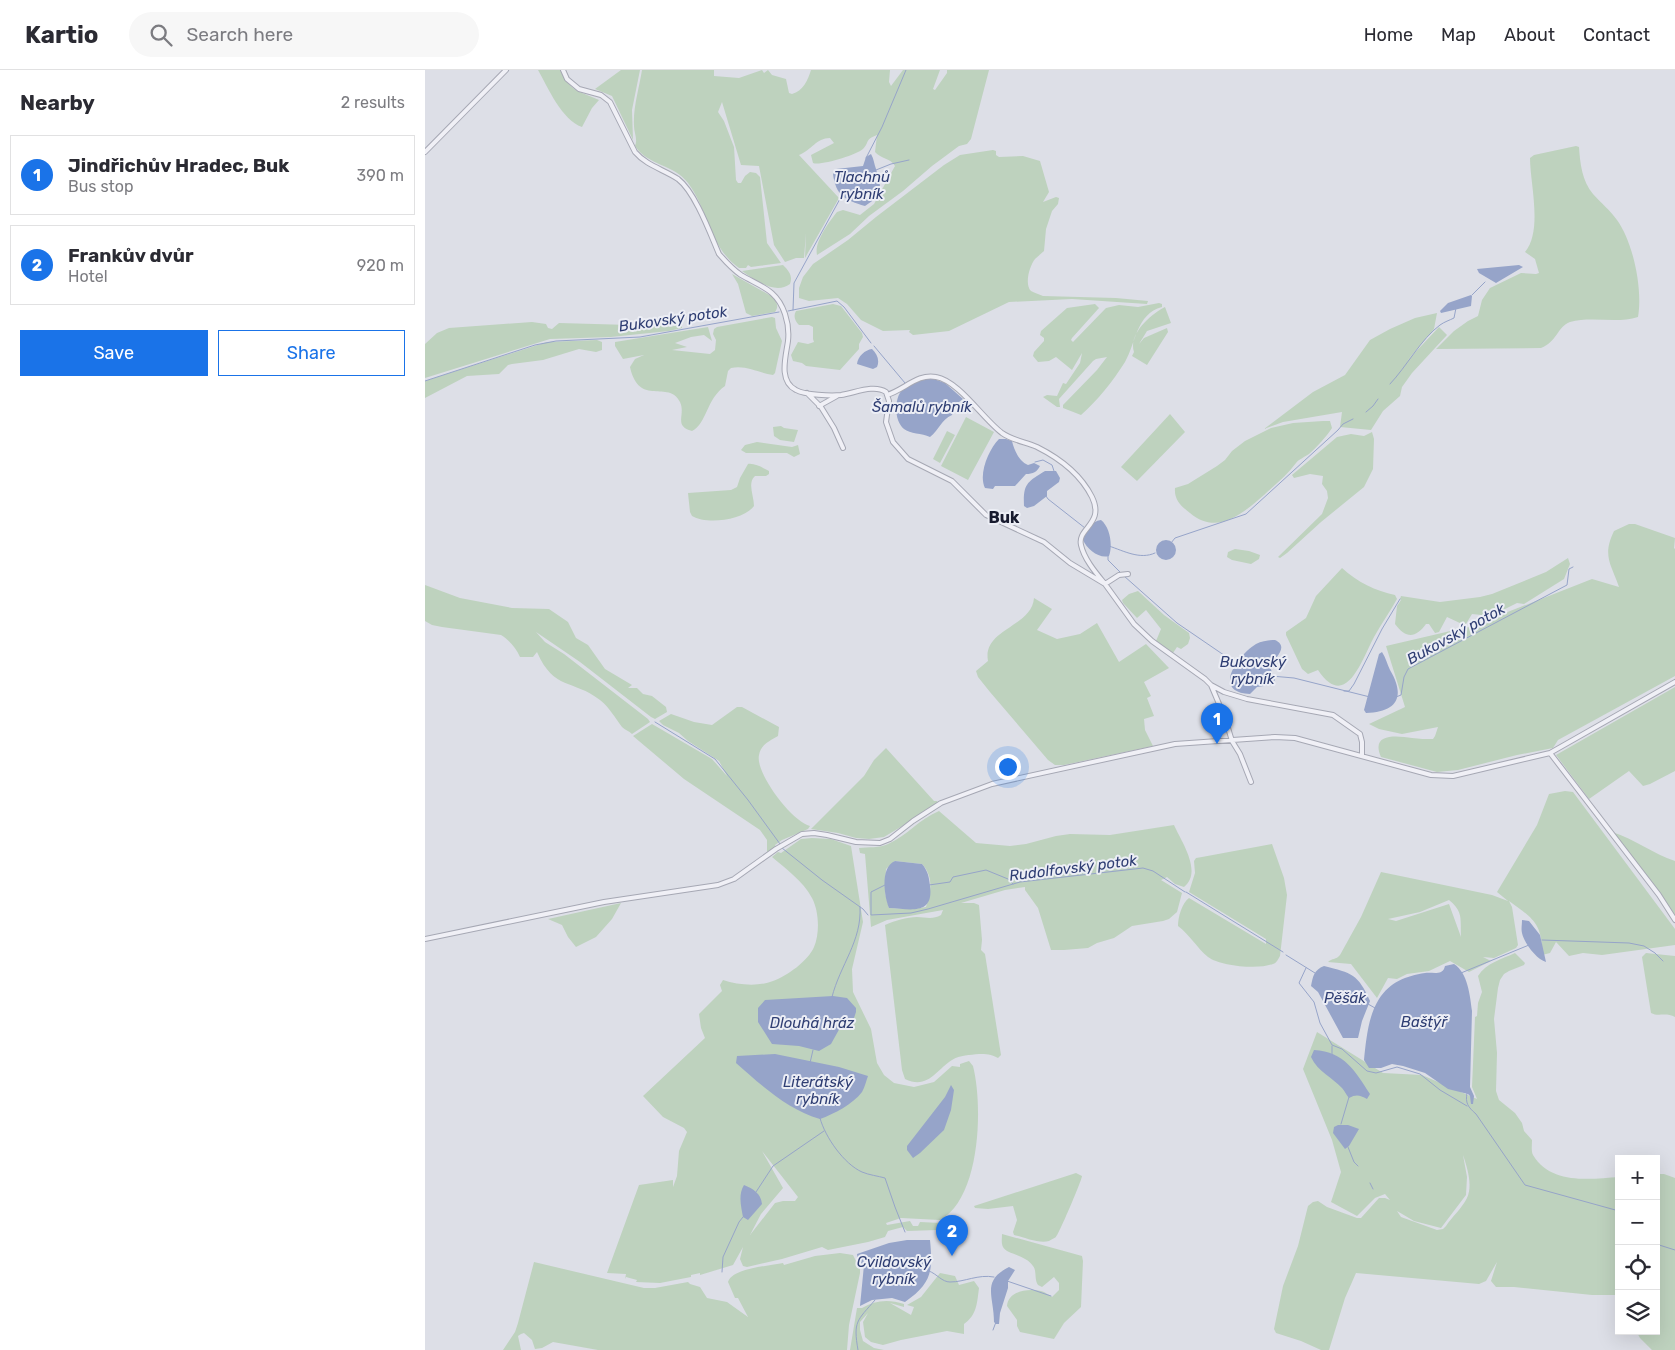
<!DOCTYPE html>
<meta charset="utf-8">
<style>
:root{--surface:#fff;--page:#f7f7f7;--text:#2b2b33;--muted:#7c7c81;--line:#e1e1e2;--accent:#1a73e8}
body{margin:0;font-family:Rubik,sans-serif;background:var(--page);color:var(--text)}
.controls{position:absolute;right:15px;bottom:15px;display:grid;overflow:hidden;border-radius:0px;box-shadow:0 5px 20px #0002}
.controls button{width:45px;height:45px;display:grid;place-items:center;padding:0;border:0;border-bottom:1px solid var(--line);background:var(--surface);color:var(--text);font:25px sans-serif}
.you{position:absolute;left:582px;top:696px;width:18px;height:18px;margin:-12px;border:4px solid #fff;border-radius:50%;background:#1a73e8;box-shadow:0 0 0 8px #1a73e833}
.badge{display:grid;place-items:center;width:32px;height:32px;border-radius:50%;background:var(--accent);color:#fff;font-size:16px;font-weight:700}
.pin{position:absolute;translate:-50% -41px;filter:drop-shadow(0 1px 2px #0008)}
.pin::after{content:'';position:absolute;top:26px;width:18px;height:15px;background:inherit;clip-path:polygon(0 0,100% 0,50% 100%)}
.list{margin:0;padding:0;list-style:none}
h2{display:flex;justify-content:space-between;align-items:center;height:65px;margin:0;padding:0 20px;font-size:21px}
h2 small{font-size:16px;font-weight:400;color:var(--muted)}
.list li{display:grid;grid-template-columns:32px 1fr auto;gap:15px;align-items:center;box-sizing:border-box;height:80px;margin:0 10px 10px;padding:0 10px;border:1px solid var(--line);border-radius:0px}
.list b{display:block;font-size:19px;white-space:nowrap}
.list p{margin:0;font-size:16px;white-space:nowrap;color:var(--muted)}
.list em{font-size:16px;font-style:normal;color:var(--muted)}
.actions{display:flex;gap:10px;padding:15px 20px}
.actions a{flex:1;padding:11px 0;border:1px solid var(--accent);border-radius:0px;text-align:center;font-size:18px;color:var(--accent)}
.actions .main{background:var(--accent);color:#fff}
.icon{flex:none;width:28px;height:28px;fill:none;stroke:currentColor;stroke-width:2;stroke-linecap:round;stroke-linejoin:round}
.map{position:relative;flex:none;width:1250px;height:1280px;overflow:hidden}
header{display:flex;align-items:center;gap:30px;box-sizing:border-box;height:70px;padding:0 25px;background:var(--surface);border-bottom:1px solid var(--line)}
header strong{font-size:24px}
nav{display:flex;gap:28px;margin-inline-start:auto;font-size:18px}
.search{width:350px;height:45px;background:var(--page);display:flex;align-items:center;gap:12px;box-sizing:border-box;padding:0 18px;border-radius:28px;color:var(--muted);font-size:19px}
main{display:flex}
aside{flex:1;background:var(--surface)}
.map>svg:first-child{display:block}
.green{fill:#bed2be;fill-rule:evenodd}
.water{fill:#96a4c9}
.lines{fill:none;stroke-linecap:round;stroke-linejoin:round}
.stream{stroke:#96a4c9;stroke-width:1}
.minor-casing{stroke:#a6a8b4;stroke-width:6}
.minor{stroke:#f0f0f6;stroke-width:4}
.labels{text-anchor:middle;stroke-width:4;stroke-linejoin:round;paint-order:stroke}
.water-label{font-size:15px;font-style:italic;fill:#2f3e73;stroke:#eceef5}
.quarter-label{font-size:16px;font-weight:bold;fill:#181b2f;stroke:#eceef5}
</style>
<header>
<strong>Kartio</strong>
<div class="search"><svg class="icon" aria-label="search" viewBox="0 0 24 24"><circle cx="10" cy="10" r="6"/><path d="M15 15l6 6"/></svg>Search here</div>
<nav><a>Home</a><a>Map</a><a>About</a><a>Contact</a></nav>
</header>
<main>
<aside>
<h2>Nearby<small>2 results</small></h2>
<ul class="list">
<li><span class="badge">1</span><div><b>Jindřichův Hradec, Buk</b><p>Bus stop</p></div><em>390 m</em></li>
<li><span class="badge">2</span><div><b>Frankův dvůr</b><p>Hotel</p></div><em>920 m</em></li>
</ul>
<div class="actions"><a class="main">Save</a><a>Share</a></div>
</aside>
<div class="map">
<svg width="1250" height="1280" viewBox="0 0 1250 1280">
<rect width="100%" height="100%" fill="#dddfe7"/>
<path class="green" d="M113 0H135C147 23 152 20 174 30L167 38 157 57C137 50 123 18 113 0Z
M196 0H215L207 40 208 70 187 26 170 19Z
M217 0H289V6L314 8 337 0 339 3 343 0 347 5 361 9 364 23 367 24C378 21 383 10 386 0H465L464 12 466 16 478 0H515L508 19 510 20 522 3V0H564L546 69 542 74 534 76 507 96 478 121 444 146 425 164 392 185C389 172 404 152 412 142L418 140 435 145 449 134 470 96C466 88 456 89 450 82L452 65C439 70 445 72 438 79 431 85 396 96 388 93L386 85 409 73 405 68C391 68 387 80 374 85L414 128 380 188 381 163 379 188H371L360 192 349 175 334 96 316 95 297 32 293 42 299 51 309 77 311 110 313 113H316L320 106 325 102 331 103 335 107 342 173 356 193 326 197 323 195 321 198H314C285 178 283 139 263 113 249 94 223 96 210 76 213 69 209 63 209 56 208 37 214 19 217 0Z
M1151 76 1154 77C1155 93 1157 111 1168 124 1176 133 1185 140 1192 150 1208 172 1218 219 1213 247 1192 254 1167 246 1145 252 1132 257 1132 272 1116 278L1011 279 1029 261 1043 251 1053 246 1057 230 1065 218 1096 203 1111 204 1114 203 1110 189 1100 182C1118 161 1105 113 1105 88L1109 85Z
M568 80 571 81V85L574 87 598 86 615 91 624 122 618 132 631 127 634 128 633 134 627 141 621 159 619 181C616 184 613 186 610 189 605 195 599 214 606 221 609 223 614 224 618 226L691 228 723 231 722 234 647 229 584 232 524 261 488 265 484 262 485 260 458 261 436 250 422 234 413 228 384 231 374 228V218L378 207 388 194 423 170 451 147 519 95 535 85Z
M358 195C364 201 368 206 365 214 350 225 330 210 317 201Z
M307 204 348 227C352 232 354 237 350 242L327 246 321 243 313 214Z
M734 233 737 234V237C711 244 711 273 700 292 688 311 673 330 656 345L638 338V335L672 300 682 287 671 289 668 291 634 329 635 337H632L618 327 622 325 632 326 638 313 641 314 655 293 657 283 647 300 631 287 624 291 613 292 608 286 609 282 619 271V268L615 265 616 261 642 238 670 234 674 238 647 268 646 270 648 272 681 238 694 235 713 237Z
M408 234 416 236 437 263 438 267 434 274V279L415 300 381 296 377 293 368 291 366 285 373 272 383 274 389 272 388 269V257L384 255H374C370 251 368 246 371 241Z
M740 237 746 253 722 261 714 274 719 268 742 258 743 262 722 295 707 286 709 282C703 264 726 244 740 237Z
M1012 243 1009 259 982 291 1014 257 1022 265 987 303 977 317 975 326 958 341 946 360 915 357 917 342 858 352 839 359 888 322 920 305 945 270 965 259 990 248Z
M347 247 350 248 351 258 357 271 350 303 348 305C333 303 322 295 306 298L303 301 300 316C281 329 282 354 267 361 248 356 261 345 255 332 244 309 214 338 205 297L210 289 219 285 198 289 190 276V272L283 257 287 271 279 265 266 267 250 273 262 277 247 280 285 284 290 280 291 270 288 264 289 259 292 257Z
M107 252 121 254 123 258 127 259 134 253 241 256 246 257 254 254 257 256V258L244 261 186 267 125 269 0 308V274L12 263 24 258Z
M172 270 177 272V280L171 282 154 279 118 290 87 294 83 295 74 304 42 306 0 328V311L9 308 122 272Z
M745 344 760 362 712 411 696 397Z
M541 347 569 362 543 410 516 396Z
M898 351H905L907 358C901 367 892 377 884 384 880 387 874 389 871 393 862 405 850 415 839 425 817 444 792 466 765 443 756 436 749 430 750 418L763 414 792 396 800 390 807 381 820 371 846 358 868 353Z
M356 356 359 358 373 360 369 372 355 370 349 366 348 357Z
M522 361 530 365 515 393 508 389Z
M947 362 949 369 948 399 939 417 896 452 862 483 855 488 853 487 897 444 903 428 902 421 897 414 898 406 885 404 869 408 867 405 912 367 926 364 939 366Z
M332 372 367 377 373 375 375 384 369 387 362 383H321L316 380 320 375Z
M323 394C330 393 338 398 344 401V404L341 406H330C322 413 329 426 329 436 319 450 282 455 267 446L265 442 263 423 306 420 312 417 315 408Z
M1204 454H1210L1250 468 1249 478 1250 479V606L1133 670 1128 678 1092 685 1033 700 1012 702 956 687C945 662 973 666 987 668 994 669 1001 669 1008 669L1010 666 1013 657 977 664 954 659 944 654 980 637 961 576 1047 556 1167 509 1194 517C1186 494 1177 486 1189 461Z
M810 479 824 481 835 485 834 489 826 494 807 490 802 487 803 482Z
M1143 488 1145 494 1139 509 1099 534 1092 533 1066 546 1047 544 1041 554H1037L1022 547 1014 562 1010 563 1004 554H1001C991 568 981 569 970 554L972 536 976 530 975 529 976 526 1015 532 1055 527 1067 524 1121 502Z
M917 498C932 512 951 521 970 525L972 529C965 542 956 554 949 567 937 589 921 642 893 600L883 604 877 599 861 565V562L881 548 891 526Z
M0 515 35 528 87 538 124 539 143 552 151 568 163 575 180 599 207 615 203 618H212L218 624 227 626 241 637 242 642 230 649 226 647 155 592 111 562 120 572 139 584 223 649 225 652 207 664C204 661 200 660 197 657 190 648 185 638 175 630 148 609 129 621 112 582L108 587H95C91 578 84 570 76 565L17 557 7 555 0 551Z
M713 521 739 545 764 563 765 568 763 574 756 579 752 577 748 583 731 571 736 559 721 540 712 548 698 533 697 530 704 524Z
M609 528 627 539 612 560 632 569 655 564 672 553 694 592 721 574 744 598 719 612 726 626 722 628 729 646 719 649 720 660 728 676 639 695H630L623 690 565 622 553 607 551 601 563 591C557 559 607 557 609 528Z
M1250 617V701L1225 714 1218 716 1204 701 1164 729 1131 685Z
M312 637H317L354 657 353 666C345 671 336 674 334 685 330 703 367 752 385 756L383 759 357 770 350 775 351 777 342 782V770L335 760 259 709 208 666 227 654 287 689 302 706 294 691 263 671 254 663 238 655 234 651 246 644 269 652 287 655Z
M461 678 509 731H512L514 734 459 767 444 769 431 768 413 763 386 759 439 706 449 690Z
M1140 721 1148 722 1250 859V875L1177 885 1158 883 1144 886 1131 872 1125 883 1117 885C1118 853 1107 848 1084 831L1087 837 1093 875 1091 878 1069 888 1058 887 1066 891 1044 902 1025 891 1004 901 982 904 972 909 963 908 952 928 926 894 903 892C907 888 911 890 915 885L936 847 956 802 1067 825 1083 831 1072 822 1112 755 1124 724ZM1024 830C1039 842 1035 850 1036 867L1024 834 971 851 963 849 995 842Z
M514 741 551 773 585 776 601 774 631 766 645 764 685 765 749 755C756 771 778 802 759 817L750 814 742 807 736 810 757 823 752 842 744 849 738 851 707 856 689 868 672 873 663 878 639 880H626L613 838 600 820V817L580 820 536 833H549L554 835 557 870 556 880 560 884 576 985 573 988C566 984 561 984 554 984 545 985 535 985 527 990 511 1000 503 1020 480 1009L477 1000 460 855C469 851 482 847 492 847 501 847 507 850 516 845L518 840 462 850 446 857 440 784 435 783 434 778C443 777 455 778 463 774 482 766 494 749 514 741ZM470 791 497 794C509 807 506 822 501 837L486 839 464 838 460 823 461 799Z
M1187 762C1210 769 1228 784 1250 791V851Z
M387 768 406 769 426 776 438 852 427 899 428 922 446 959 452 993 459 1005 469 1013 489 1017 509 1012 527 996 535 997V994L544 991 548 996C558 1035 556 1128 515 1150L476 1148 461 1153 462 1155 485 1151 488 1156H493L495 1152 516 1153 517 1156 512 1160 482 1161 478 1157 463 1161 460 1167 443 1172 403 1180 397 1177 357 1189 322 1197 318 1196 315 1189 318 1177 308 1195 275 1205V1203L266 1205V1207L235 1213 211 1212 212 1210 201 1207 200 1209 201 1204 182 1203 214 1115 248 1110V1117L252 1106 254 1081 262 1062 259 1058 238 1047 218 1026 280 968 276 958 274 944 297 921 295 915 298 910C313 915 333 917 348 911 362 906 383 891 389 877 395 863 394 841 387 828 378 811 361 799 347 787L353 782 356 783 376 769ZM337 1081 373 1127 370 1131H358L350 1133 325 1165 336 1144 358 1118Z
M847 774 859 808 862 825 855 886C853 889 852 893 848 894 833 900 795 896 783 887 772 878 765 865 753 856 753 847 757 833 764 828L841 874V869L764 822 770 803 769 791 771 788 777 787Z
M196 833 187 849 171 867 151 877 143 867 137 855 123 849Z
M1090 883 1100 893 1099 895 1084 901 1079 904 1075 910 1073 918 1069 949 1072 983 1071 1021 1074 1030 1090 1043 1097 1053 1099 1061 1107 1070C1107 1075 1106 1081 1108 1085 1126 1115 1165 1109 1194 1107V1225H1167L1089 1217H1071L1066 1211 1072 1192 1061 1211 1054 1214 931 1203 920 1228 904 1280H896L876 1271 851 1263 849 1259 858 1216 873 1176 883 1136 888 1132 893 1131 902 1137 932 1148H936L954 1128H960L965 1130 960 1124 950 1128 932 1146 906 1132 916 1102 907 1070 878 999 892 962 958 1003 997 1005 1052 1029 1047 1017 1050 947 1052 946 1053 933 1057 922 1053 906C1061 893 1077 889 1090 883ZM1038 1085C1042 1097 1048 1115 1042 1128 1037 1138 1027 1147 1021 1156L1018 1159 1012 1160 976 1147 972 1141 989 1151 1016 1158 1041 1125 1042 1107Z
M1221 883 1250 886V947C1241 942 1233 947 1226 943L1217 887Z
M651 1103 657 1106C657 1110 634 1164 631 1167 629 1168 626 1170 624 1171 614 1174 599 1167 589 1165L588 1162 592 1150 588 1136 563 1139 550 1138 549 1136Z
M1231 1104H1239L1250 1108V1280H1227L1215 1268 1211 1261H1231Z
M577 1164 657 1186 658 1191 656 1237 639 1253 629 1269 595 1262 592 1256V1250L582 1236C583 1221 603 1218 616 1221 620 1222 624 1225 627 1227L634 1220V1213L629 1207 617 1217 613 1215C609 1209 612 1201 608 1196 601 1185 581 1184 578 1177 576 1173 577 1168 577 1164Z
M415 1183 428 1185 435 1199V1203L424 1255 422 1280H173L128 1272 117 1278 110 1279 107 1270 99 1263 96 1264 93 1266 96 1280H78L90 1262 93 1253 109 1192 219 1218H230L263 1212 265 1214 275 1217 282 1228 302 1232 323 1247 313 1228H310L303 1212C307 1198 344 1196 358 1193L359 1195 390 1186Z
M515 1203 530 1206 534 1215 549 1211 554 1218C552 1233 552 1245 539 1254V1264L522 1261 476 1270 458 1275 446 1272 440 1267 438 1252 443 1243 435 1252V1260L438 1271 449 1278 459 1280H425L432 1238H437C450 1230 464 1229 479 1234V1237L465 1233 486 1245 489 1237 482 1235 496 1227Z"/>
<path class="water" d="M446 84C449 89 449 94 451 99 456 119 460 123 440 136 420 130 411 126 408 104L411 99 438 96 441 87Z
M1094 195 1098 197 1071 213 1054 203 1052 199Z
M1046 225 1047 226 1046 236 1016 243 1015 241 1023 233Z
M447 279C452 284 455 290 452 297L448 299 432 294C433 286 440 280 447 279Z
M506 308 520 313 538 329 530 335 527 345C516 350 514 360 505 367 497 363 485 364 479 359 469 351 469 329 477 320 484 313 497 310 506 308Z
M574 369H581L587 371C589 380 594 391 603 395L609 393 615 396C612 402 608 404 601 404L590 416H570L568 419 560 418C553 404 564 379 574 369Z
M620 401H631L635 408 634 412 622 421V426L609 436 602 438 599 436C598 414 602 412 620 401Z
M676 450C685 457 688 475 684 486 674 489 662 479 658 470 661 462 666 451 676 450Z
M731 480a10 10 0 1 1 20 0a10 10 0 1 1-20 0Z
M850 570C865 577 849 588 845 597L850 610 846 615 832 617 825 624C786 622 813 585 831 574 837 571 844 570 850 570Z
M957 582C961 588 962 594 965 600 981 627 972 642 941 643L939 640 954 584Z
M470 791 497 794C503 801 504 807 505 816 509 846 485 839 464 838 459 826 455 797 470 791Z
M1097 850 1104 851 1115 865 1121 892C1112 890 1099 873 1097 863 1096 859 1097 855 1097 850Z
M1029 894C1043 903 1045 926 1047 941L1045 1017 1049 1026 1048 1034H1046L1045 1026 1043 1024 1023 1019 1000 1003 978 996 967 994 956 998H944L939 990C941 971 943 946 954 929 965 912 981 906 1000 903 1005 902 1011 904 1016 902 1019 900 1019 899 1020 896Z
M899 896C927 903 933 904 945 931L937 951 933 968H918L893 922 886 916C888 906 889 900 899 896Z
M408 926 422 928 431 938V942L429 948 416 956 406 974 394 981 374 976 347 974 333 952V938L340 930Z
M889 980C920 982 930 1001 945 1024L942 1029C935 1025 931 1024 924 1028 921 1025 920 1021 917 1018 907 1007 893 1002 886 987Z
M350 984 414 997 443 1006C441 1011 440 1017 437 1022 428 1034 409 1044 395 1049 363 1040 336 1015 311 993L312 986Z
M526 1015 529 1020 526 1040 519 1060 495 1083 488 1088 482 1080V1076L520 1027Z
M913 1055H923L934 1059 924 1076 920 1079 908 1063 909 1057Z
M319 1115C328 1119 336 1123 337 1134L323 1150 318 1147C316 1136 313 1125 319 1115Z
M482 1170H505C508 1201 507 1213 480 1232L467 1228 447 1230 435 1236 439 1195 433 1191 432 1184 464 1173Z
M584 1197 590 1200 583 1211V1218L575 1243 574 1254H571L569 1252C569 1226 556 1211 584 1197Z"/>
<g class="lines">
<path class="stream" d="M441 88 457 57 481 0
M451 100 466 94 484 90
M1047 225 1060 212
M368 240 369 213 416 127
M363 241 412 231 419 237 446 273
M449 276 480 313
M0 311 110 275 131 271 215 267 354 242
M965 314C982 296 996 269 1015 255 1019 252 1025 250 1029 248L1031 238
M941 342 948 336 953 329
M610 392 618 390 627 395 629 401
M621 426 623 429 660 458
M746 473 750 468 821 444 913 360 918 354 928 349
M684 476C699 481 715 490 730 483
M683 485V490L696 503
M699 506 752 553 812 594
M846 606 869 608 945 627
M919 621H924L929 614 957 559 975 529
M971 627 976 625 979 607 983 599 1142 515 1144 499 1148 497
M230 652 290 689 323 730 355 774
M357 778 397 810 438 839 443 845
M460 815 446 822V845L486 843 503 839 595 812 718 798 728 801 760 822
M504 815 525 812 528 807 561 800 583 809 588 814
M761 822 858 882
M1117 870 1204 873 1219 876 1230 883 1238 891
M861 885 890 903
M881 898 874 913 889 932 895 953 907 975 917 979 942 1001 951 1003 972 997 995 1004 1015 1020 1042 1036
M1036 903 1104 875
M407 927C415 895 437 871 435 837
M943 934 950 938
M907 976V985
M385 993 388 980
M1042 1023C1040 1033 1043 1037 1051 1044L1100 1115 1194 1141
M395 1048C400 1067 419 1094 437 1102 444 1105 453 1106 460 1108L470 1137 480 1162
M916 1054 924 1027
M923 1077 929 1092 933 1096
M945 1113 948 1119
M331 1122 348 1096 399 1061
M1231 1174 1250 1180
M504 1201C512 1204 517 1212 525 1212 540 1212 553 1204 569 1207
M297 1202 298 1187 314 1152 318 1147
M582 1211 626 1226
M568 1260 571 1252
M433 1280C428 1251 432 1251 450 1230"/>
<defs>
<path id="minor" d="M138 0 142 9 154 19 176 25 185 32 210 82C222 96 238 99 253 109 270 122 285 163 294 184 301 192 307 199 316 205 337 217 352 220 360 244 363 253 364 262 363 271 361 286 353 311 371 320 380 325 406 326 416 325 430 323 449 314 461 322L464 331 461 352 468 372 483 389 527 411 561 445 619 472 645 493 680 514 709 554 727 571 780 609 786 615 800 648 807 671 815 684 826 712
M0 82 81 0
M382 323 396 337 409 358 418 378
M462 325C479 320 493 303 511 307 534 311 558 349 577 363 587 370 600 372 612 377 634 388 656 405 667 427 680 454 652 458 656 475 659 489 671 503 680 514L694 505 703 504
M394 336 412 326
M786 615 799 622 822 629 908 645 935 664 937 672V685
M1125 683 1234 825 1250 850
M0 869 179 832 293 815 309 809 351 779 377 764 389 763 402 765 431 772 455 773 465 769 488 751 516 733 567 714 750 674 850 667 870 668 1006 705 1028 706 1125 683 1250 612"/>
</defs>
<use href="#minor" class="minor-casing"/>
<use href="#minor" class="minor"/>
</g>
<g class="labels">
<g class="water-label">
<text x="437" y="112">Tlachnů<tspan x="437" dy="17">rybník</tspan></text>
<text transform="translate(248 249) rotate(-8)" y="5">Bukovský potok</text>
<text x="497" y="342">Šamalů rybník</text>
<text transform="translate(1031 564) rotate(-29)" y="5">Bukovský potok</text>
<text x="828" y="597">Bukovský<tspan x="828" dy="17">rybník</tspan></text>
<text transform="translate(648 798) rotate(-7)" y="5">Rudolfovský potok</text>
<text x="920" y="933">Pěšák</text>
<text x="999" y="957">Baštýř</text>
<text x="387" y="958">Dlouhá hráz</text>
<text x="393" y="1017">Literátský<tspan x="393" dy="17">rybník</tspan></text>
<text x="469" y="1197">Cvildovský<tspan x="469" dy="17">rybník</tspan></text>
</g>
<g class="quarter-label">
<text x="579" y="453">Buk</text>
</g>
</g>
</svg>
<div class="controls">
<button>+</button>
<button>−</button>
<button><svg class="icon" aria-label="locate" viewBox="0 0 24 24"><circle cx="12" cy="12" r="6"/><path d="M12 2v4M12 18v4M2 12h4M18 12h4"/></svg></button>
<button><svg class="icon" aria-label="layers" viewBox="0 0 24 24"><path d="M12 4l9 5-9 5-9-5zM3 14l9 5 9-5"/></svg></button>
</div>
<div class="you"></div>
<div class="pin badge" style="left:792px;top:674px">1</div>
<div class="pin badge" style="left:527px;top:1186px">2</div>
</div>
</main>
